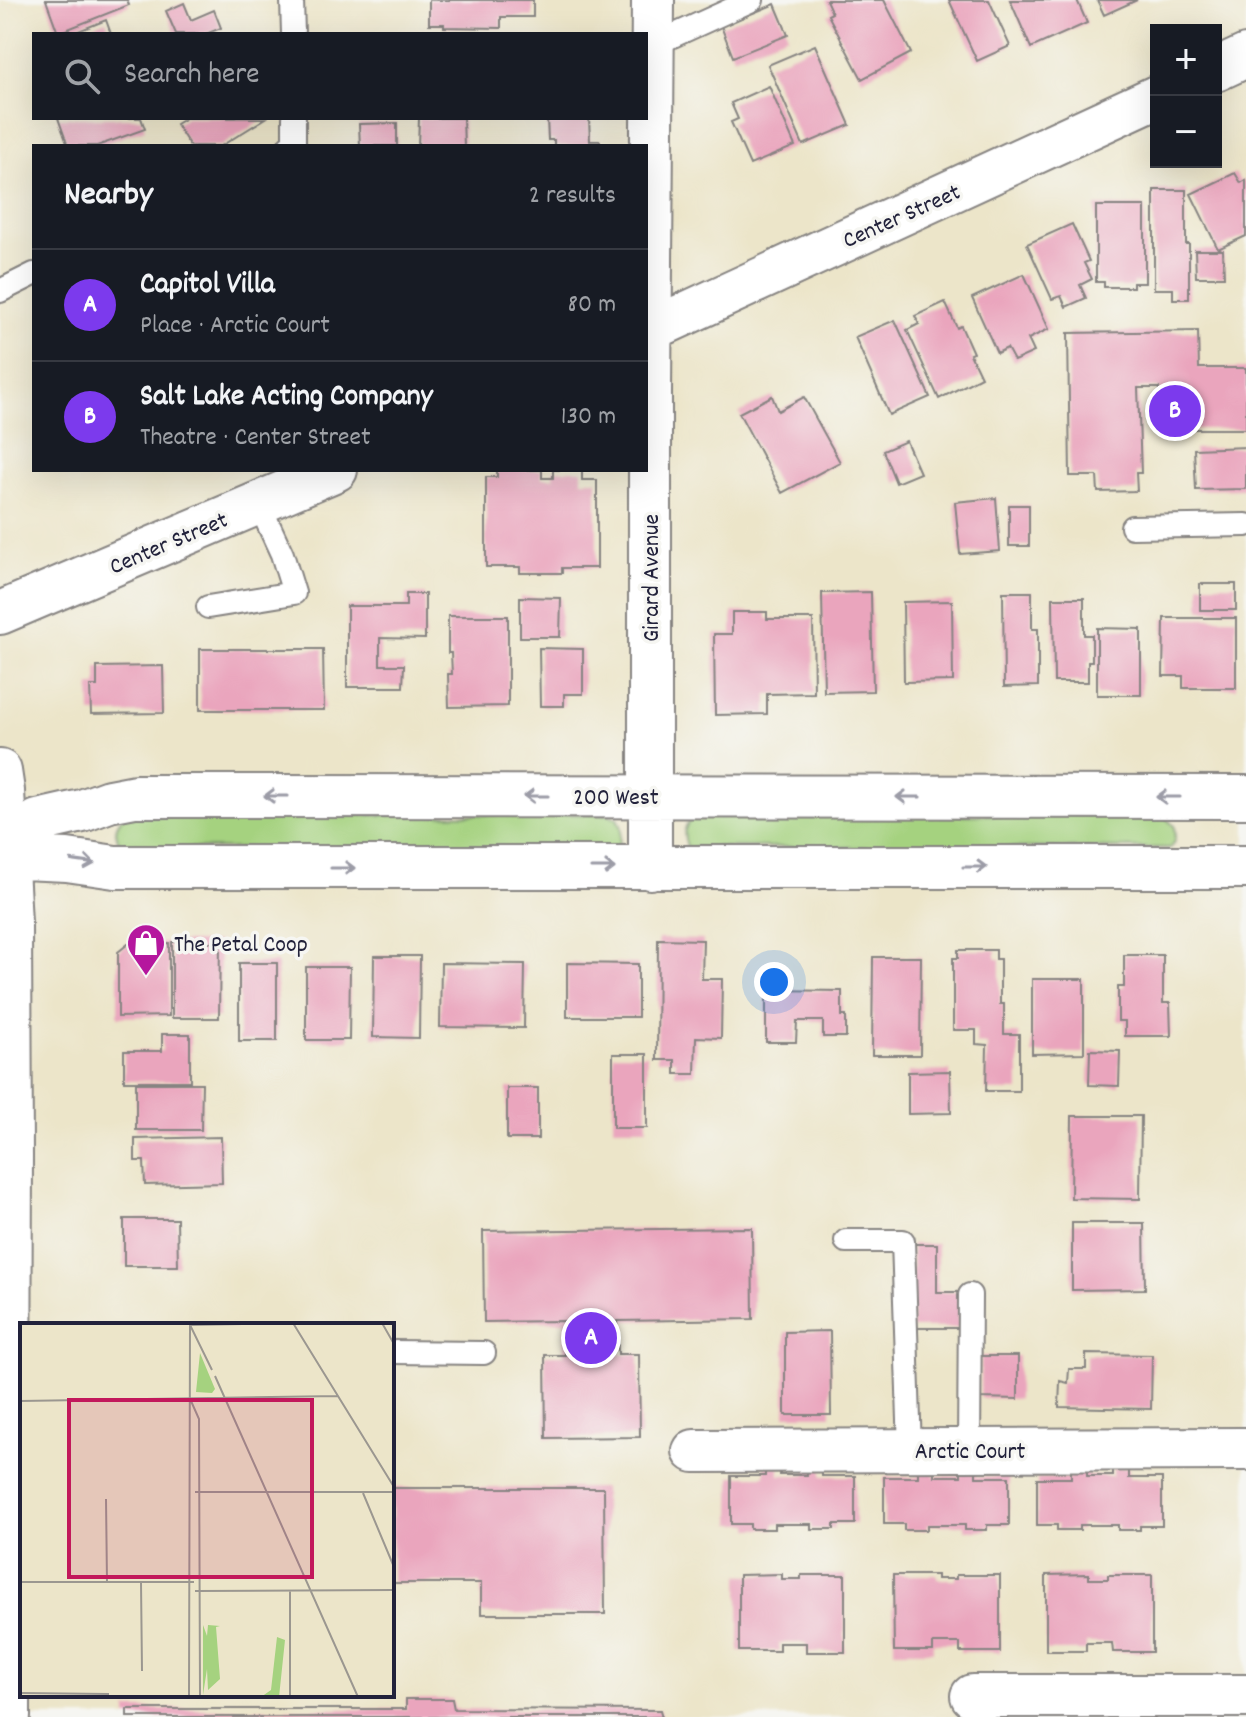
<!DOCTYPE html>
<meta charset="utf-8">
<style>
:root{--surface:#171b24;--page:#242831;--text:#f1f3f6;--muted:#9ea1a6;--line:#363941;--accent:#7c3aed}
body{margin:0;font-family:Dekko,sans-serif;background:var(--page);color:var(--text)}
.controls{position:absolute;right:24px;top:24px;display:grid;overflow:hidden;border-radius:0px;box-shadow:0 8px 32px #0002}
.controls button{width:72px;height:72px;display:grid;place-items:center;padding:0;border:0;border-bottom:2px solid var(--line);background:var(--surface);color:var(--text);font:40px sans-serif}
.you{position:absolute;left:774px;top:982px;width:28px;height:28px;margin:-20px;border:6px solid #fff;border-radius:50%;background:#1a73e8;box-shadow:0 0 0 12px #1a73e833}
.badge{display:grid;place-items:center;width:52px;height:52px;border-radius:50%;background:var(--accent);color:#fff;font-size:26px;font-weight:700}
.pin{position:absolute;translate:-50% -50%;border:4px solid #fff;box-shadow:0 2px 8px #0006}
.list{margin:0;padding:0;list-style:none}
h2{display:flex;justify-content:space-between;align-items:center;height:104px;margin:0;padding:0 32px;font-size:34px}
h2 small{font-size:26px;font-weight:400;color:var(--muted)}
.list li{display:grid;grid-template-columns:52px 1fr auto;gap:24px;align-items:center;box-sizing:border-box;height:112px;padding:0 32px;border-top:2px solid var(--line)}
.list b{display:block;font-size:30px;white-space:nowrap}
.list p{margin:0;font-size:26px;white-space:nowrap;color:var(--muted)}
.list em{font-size:26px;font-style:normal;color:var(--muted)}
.icon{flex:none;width:44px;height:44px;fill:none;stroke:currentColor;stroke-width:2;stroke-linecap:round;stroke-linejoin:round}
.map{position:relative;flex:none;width:1246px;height:1717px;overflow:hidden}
.search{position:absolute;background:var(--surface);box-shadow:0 8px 32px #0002;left:32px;top:32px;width:616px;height:88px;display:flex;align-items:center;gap:20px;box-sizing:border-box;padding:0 28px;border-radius:0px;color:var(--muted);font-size:30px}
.panel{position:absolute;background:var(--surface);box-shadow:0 8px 32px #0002;left:32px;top:144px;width:616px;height:328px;border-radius:0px}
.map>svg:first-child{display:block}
.green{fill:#a5d27f;stroke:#647a5d;stroke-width:2}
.building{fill:#eaa5bd}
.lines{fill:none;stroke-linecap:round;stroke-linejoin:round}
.lane-casing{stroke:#878482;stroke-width:26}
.street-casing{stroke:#878482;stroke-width:46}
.lane{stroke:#fff;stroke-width:22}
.street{stroke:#fff;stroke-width:42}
.oneway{stroke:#9c9ca7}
.labels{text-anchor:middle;stroke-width:7;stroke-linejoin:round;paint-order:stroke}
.street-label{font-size:24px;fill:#22223b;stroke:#f6f6f2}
.poi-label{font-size:24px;fill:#22223b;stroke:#f6f6f2;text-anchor:start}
.inset-road{fill:none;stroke:#9b9790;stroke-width:2}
.view{fill:#c2185b;fill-opacity:0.15;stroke:#c2185b;stroke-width:4}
.inset-edge{fill:none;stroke:#22223b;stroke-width:4}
</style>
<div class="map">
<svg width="1246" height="1717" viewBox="0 0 1246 1717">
<rect width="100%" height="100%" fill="#f6f6f2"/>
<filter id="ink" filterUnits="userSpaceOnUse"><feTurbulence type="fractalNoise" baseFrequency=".0125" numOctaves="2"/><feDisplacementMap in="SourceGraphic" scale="16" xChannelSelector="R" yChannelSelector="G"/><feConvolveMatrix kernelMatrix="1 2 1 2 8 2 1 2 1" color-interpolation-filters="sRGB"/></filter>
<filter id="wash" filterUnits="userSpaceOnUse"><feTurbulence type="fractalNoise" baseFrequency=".006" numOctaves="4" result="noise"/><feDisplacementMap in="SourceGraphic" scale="32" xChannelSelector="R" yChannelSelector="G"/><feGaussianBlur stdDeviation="1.8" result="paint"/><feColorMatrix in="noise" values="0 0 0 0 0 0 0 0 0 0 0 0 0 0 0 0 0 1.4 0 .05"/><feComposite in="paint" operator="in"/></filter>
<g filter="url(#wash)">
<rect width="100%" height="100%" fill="#ece5c9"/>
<path class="green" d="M607 814 617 818 621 829 619 845 612 850 121 848C115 834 113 827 124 816Z
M694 815H1163L1174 826 1175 840 1170 848 687 847C682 833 684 826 694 815Z"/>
<g id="blocks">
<path class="building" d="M46 0H127L129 5 58 33Z
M429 0H533V17H501V28L444 27V24H429Z
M826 0H884L911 53 862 79 828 15 832 13Z
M949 0H989L1010 46 977 61Z
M1010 0H1077L1087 23 1031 48Z
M1097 0H1137L1104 15Z
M184 3 191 20 214 10 221 28 206 34H176L166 11Z
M775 4 788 35 733 57 721 26Z
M106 20 111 34H71Z
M815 45 850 125 803 145 768 65Z
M769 86 795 146 750 165 731 122 738 119 731 103Z
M58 118H141L145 129 97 146H68Z
M186 118H266L221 146H190L176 124Z
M419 118H463L464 146H418Z
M547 118H589L590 141H600V146H554V140H548Z
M397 123V146H360L359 124Z
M1235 173 1241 183 1246 180V236L1218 249 1191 194Z
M1154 190H1186V244H1189V299H1173V289H1154Z
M1096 206H1145V283H1133V287H1104V282H1096Z
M1072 224 1089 261 1084 263 1092 279 1080 285 1086 298 1066 307 1061 296 1052 299 1027 244Z
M1195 250H1223L1224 277H1196Z
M1024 274 1049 329 1028 339 1034 352 1014 361 1007 348 997 353 972 298Z
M945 302 957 328 961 326 973 353 970 354 981 377 939 399 907 330 919 324 915 316Z
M895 320 930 397 889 415 855 337Z
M1198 331 1199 368H1246V429H1173L1160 414 1159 388H1138L1141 473H1136L1137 491 1098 492 1097 476H1070L1068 333Z
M772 396 778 411 804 397 840 462 782 493 739 413Z
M906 441 920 473 896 483 883 451Z
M1246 447V489L1196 490 1194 449Z
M497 470H542V478H553V470H582V480H597V568H562V573H520V567H486V477H497Z
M996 498 1000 551 960 554 955 502Z
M1009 505H1029V546H1009Z
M1200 584H1236V610H1200Z
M871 592 873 691 824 692 822 593Z
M1003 592H1032V629H1038V686L1004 687Z
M406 594H425V639L380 638V665H404L403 687H347V606H406Z
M520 597 561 598 560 637H520Z
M1053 598H1084V635H1092V661H1088V682H1054Z
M952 601 953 681 904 682 903 602Z
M732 612H767V619H813L814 693 767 694V714L715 715 714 634H732Z
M448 616H508V706L449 707 448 674H452L451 653H448Z
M1164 618H1236V688H1183V676H1163Z
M1097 628 1141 629V695H1097Z
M539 648 583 649V694H564V706H540Z
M200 649H323L324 710H200Z
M163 666 164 713 91 714 90 686H97V667Z
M658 939 703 940 702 979H722L721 1038 696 1037 695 1074H675V1060H657Z
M172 942H220L219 1018H172Z
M169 943V1016L118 1017V952L128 944Z
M958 950H996V959H1000V1004H1004V1034H1019V1091H986L987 1045 976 1044V1030H953V958H958Z
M1124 955H1163V1003H1170L1171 1036H1125V1021H1118V987H1124Z
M374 956H420L419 1038 373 1037Z
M873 957H921L920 1055H872Z
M239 963H277V1041H239Z
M441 963 525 964 524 1028 440 1027Z
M567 963 638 964V1017H567Z
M306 967H350L349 1040H306Z
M1032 979H1084V1053L1032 1054Z
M766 990 842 991V1016H846V1037H823V1021H797L796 1042H766Z
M162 1034H190V1081H124V1051H162Z
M1090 1050 1120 1051 1119 1086 1089 1085Z
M613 1054H647V1128H613Z
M950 1071 951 1113 908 1114V1072Z
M136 1083H202L201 1130H136Z
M507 1088H538V1139H507Z
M1072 1116H1141L1140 1199 1071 1198Z
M221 1137 222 1183 145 1185 144 1161H135V1139Z
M124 1219H177L178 1266H124Z
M1072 1223H1144L1145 1289 1072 1290Z
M752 1228 753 1319 617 1321 618 1354H639L640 1437 546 1438 545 1355H565V1321L484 1322 483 1231Z
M912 1244H937V1292H959V1328H912Z
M830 1331 831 1415H785V1332Z
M1086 1354 1152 1355 1151 1409 1059 1407 1060 1381 1068 1383 1069 1369H1086Z
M981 1356H1018V1399L980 1398Z
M765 1466H780V1475H807V1467H822V1476H855V1524H834V1529H811V1524H774V1529H750V1524H731V1476H765Z
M918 1467H934V1476H961V1468H976V1477H1009V1525H987V1530H965V1525H927V1530H904V1524H884V1477H918Z
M1071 1468H1087V1476H1113V1468H1129V1478H1162V1526H1140V1530H1118V1525H1080V1530H1057V1525H1037V1478H1071Z
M392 1488H604L605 1614H481V1583H392Z
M782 1574V1579H801V1575H845V1652H806V1643H779V1651H739V1575Z
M1089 1574V1579H1108V1575H1152V1652H1113L1112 1643H1086V1651H1046V1575Z
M893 1575H937V1579H956V1575H1000V1652H960V1643H933V1651H894Z
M406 1699H452L454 1709 660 1710 662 1717H127V1709H406Z"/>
</g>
</g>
<g filter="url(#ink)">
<use href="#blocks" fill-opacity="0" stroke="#878482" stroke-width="2"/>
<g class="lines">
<defs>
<path id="lane" d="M292 0 293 34
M653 45 752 0
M289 146 294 144V118
M0 291 34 274
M1132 527 1246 525
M208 607 294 593 282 554 259 504
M846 1241H903L910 1450
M392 1352 484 1353
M969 1450 970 1295"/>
<path id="street" d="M1216 70 1246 56
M646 332 1156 97
M0 613 336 470
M0 771 3 791 10 923 11 1155 9 1717
M0 857 67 860 115 867H1246
M5 857 38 821 82 811 109 801 135 796 1246 797
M650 868V394L653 0
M694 1451 1246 1449
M972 1696H1246"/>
</defs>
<use href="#lane" class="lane-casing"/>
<use href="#street" class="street-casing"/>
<use href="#lane" class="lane"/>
<use href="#street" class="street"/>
</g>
<defs><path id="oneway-shaft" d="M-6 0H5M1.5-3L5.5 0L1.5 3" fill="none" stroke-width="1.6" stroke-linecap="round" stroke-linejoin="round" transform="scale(2)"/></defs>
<g class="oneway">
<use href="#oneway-shaft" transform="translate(276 796) rotate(180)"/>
<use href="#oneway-shaft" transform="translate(536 796) rotate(180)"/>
<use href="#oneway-shaft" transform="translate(908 797) rotate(-180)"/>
<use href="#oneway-shaft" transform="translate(1168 797) rotate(-180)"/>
<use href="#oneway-shaft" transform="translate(83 862) rotate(8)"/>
<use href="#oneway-shaft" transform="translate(975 867)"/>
<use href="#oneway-shaft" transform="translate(343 868)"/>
<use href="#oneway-shaft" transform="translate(603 868)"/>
</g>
</g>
<defs>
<symbol id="shop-pin" viewBox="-11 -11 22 30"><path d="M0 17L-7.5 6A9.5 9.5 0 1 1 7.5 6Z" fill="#b5179e" stroke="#f6f6f2"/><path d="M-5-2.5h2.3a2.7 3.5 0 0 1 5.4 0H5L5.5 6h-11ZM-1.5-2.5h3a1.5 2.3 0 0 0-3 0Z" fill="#fff"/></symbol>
</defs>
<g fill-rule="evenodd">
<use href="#shop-pin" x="124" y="921" width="44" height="60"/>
</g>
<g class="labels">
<g class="street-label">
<text transform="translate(901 215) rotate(-24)" y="8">Center Street</text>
<text transform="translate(168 542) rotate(-23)" y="8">Center Street</text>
<text transform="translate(650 578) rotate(-90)" y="8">Girard Avenue</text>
<text x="616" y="804">200 West</text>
<text x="970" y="1458">Arctic Court</text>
</g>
<g class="poi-label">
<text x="174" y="951">The Petal Coop</text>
</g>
</g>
<g transform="translate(20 1323)">
<rect width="374" height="374" fill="#ece5c9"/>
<path d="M180 30 195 66 192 70 176 69ZM183 302 187 313 188 302 200 303 196 304 200 356 188 367 187 346 183 372ZM257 314 265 317 259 374H241L251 367Z" fill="#a5d27f"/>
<path class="inset-road" d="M273 0 374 164M362 0 374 21M192 47 170 2 270 0M195 53 338 374M0 78 318 73M171 78 179 96 180 374M175 169H374M343 170 374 244M86 176 87 259M0 259H174M121 259 122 348M175 268 374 267M0 370 89 371M169 374 170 0M270 374V268"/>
<path class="view" d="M49 77H292V254H49Z"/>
<rect width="374" height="374" class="inset-edge"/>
</g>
</svg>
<div class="controls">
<button>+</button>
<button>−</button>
</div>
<div class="you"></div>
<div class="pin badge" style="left:591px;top:1338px">A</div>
<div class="pin badge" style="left:1175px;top:411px">B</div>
<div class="search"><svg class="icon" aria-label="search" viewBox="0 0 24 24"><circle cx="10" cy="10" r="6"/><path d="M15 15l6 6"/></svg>Search here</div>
<section class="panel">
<h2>Nearby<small>2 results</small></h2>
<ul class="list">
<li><span class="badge">A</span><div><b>Capitol Villa</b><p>Place · Arctic Court</p></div><em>80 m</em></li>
<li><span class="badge">B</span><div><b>Salt Lake Acting Company</b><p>Theatre · Center Street</p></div><em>130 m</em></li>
</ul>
</section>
</div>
